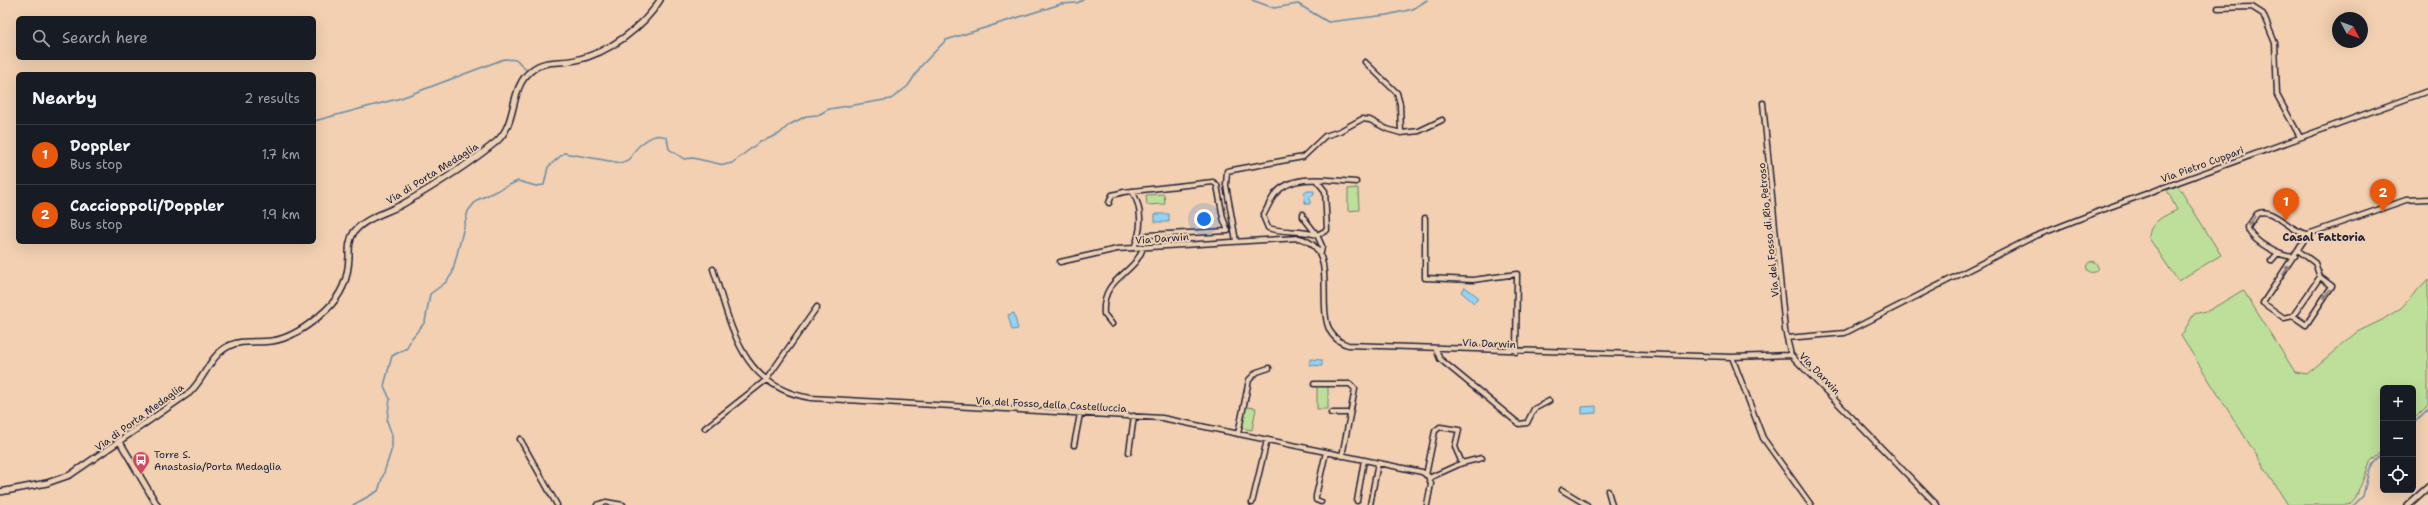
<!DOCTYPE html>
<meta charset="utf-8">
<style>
:root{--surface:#171b24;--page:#20242c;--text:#f1f3f6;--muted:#9ea1a6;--line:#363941;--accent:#ea580c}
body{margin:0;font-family:"Shantell Sans",sans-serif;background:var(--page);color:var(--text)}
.controls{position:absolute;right:12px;bottom:12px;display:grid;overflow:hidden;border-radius:6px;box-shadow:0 4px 16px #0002}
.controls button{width:36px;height:36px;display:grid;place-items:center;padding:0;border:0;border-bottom:1px solid var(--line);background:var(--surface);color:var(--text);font:20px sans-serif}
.compass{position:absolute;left:2332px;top:12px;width:36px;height:36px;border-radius:50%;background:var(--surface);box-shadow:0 4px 16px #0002;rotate:131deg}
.you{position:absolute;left:1204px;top:219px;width:14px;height:14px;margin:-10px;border:3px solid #fff;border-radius:50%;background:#1a73e8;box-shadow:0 0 0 6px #1a73e833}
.badge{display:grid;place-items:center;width:26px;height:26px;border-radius:50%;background:var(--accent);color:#fff;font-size:13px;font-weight:700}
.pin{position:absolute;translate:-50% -33px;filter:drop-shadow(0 1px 2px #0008)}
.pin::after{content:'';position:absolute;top:21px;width:14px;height:12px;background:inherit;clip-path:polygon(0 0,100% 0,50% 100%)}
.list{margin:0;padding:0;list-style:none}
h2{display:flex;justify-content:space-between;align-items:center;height:52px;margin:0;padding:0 16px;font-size:17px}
h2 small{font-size:13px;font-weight:400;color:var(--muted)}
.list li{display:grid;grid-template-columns:26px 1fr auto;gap:12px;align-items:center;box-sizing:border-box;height:60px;padding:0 16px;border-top:1px solid var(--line)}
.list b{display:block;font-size:15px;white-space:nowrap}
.list p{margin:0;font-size:13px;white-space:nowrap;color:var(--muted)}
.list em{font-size:13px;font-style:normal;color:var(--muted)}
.icon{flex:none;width:22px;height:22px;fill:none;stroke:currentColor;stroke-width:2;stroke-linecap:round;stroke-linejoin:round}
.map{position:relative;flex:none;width:2428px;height:505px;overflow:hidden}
.search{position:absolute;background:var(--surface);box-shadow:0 4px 16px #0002;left:16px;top:16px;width:300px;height:44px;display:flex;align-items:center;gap:10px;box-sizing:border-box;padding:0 14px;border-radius:6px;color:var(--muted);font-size:15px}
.panel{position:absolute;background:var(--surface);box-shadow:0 4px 16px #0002;left:16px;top:72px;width:300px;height:172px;border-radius:6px}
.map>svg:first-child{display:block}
.green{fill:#bddf99;stroke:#70806a}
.water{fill:#93d3f4;stroke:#668caa}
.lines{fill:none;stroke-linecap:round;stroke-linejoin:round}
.stream{stroke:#668caa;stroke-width:1.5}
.minor-casing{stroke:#22223b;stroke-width:7}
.tertiary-casing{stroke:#22223b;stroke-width:8}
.minor{stroke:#eed1b4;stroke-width:4}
.tertiary{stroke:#eed1b4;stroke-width:5}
.oneway{fill:#887a78}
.labels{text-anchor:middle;stroke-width:4;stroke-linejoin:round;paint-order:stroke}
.street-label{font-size:10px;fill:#22223b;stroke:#eed1b4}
.poi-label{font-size:10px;fill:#22223b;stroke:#eed1b4;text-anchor:start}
.neighbourhood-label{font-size:11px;font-weight:bold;fill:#22223b;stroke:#eed1b4}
</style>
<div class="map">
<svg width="2428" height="505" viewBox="0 0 2428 505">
<rect width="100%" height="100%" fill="#f2d0b1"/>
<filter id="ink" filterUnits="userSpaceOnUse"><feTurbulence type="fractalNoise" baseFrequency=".025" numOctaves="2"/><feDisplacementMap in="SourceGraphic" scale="8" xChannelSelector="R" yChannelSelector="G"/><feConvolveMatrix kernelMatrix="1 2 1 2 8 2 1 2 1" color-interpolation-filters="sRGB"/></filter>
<g filter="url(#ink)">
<path class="green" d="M2178 186 2221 255 2178 281 2149 238C2149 222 2164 216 2177 210L2167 190Z
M1358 188 1359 210 1348 211V189Z
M1164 194 1165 204 1147 205 1146 195Z
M2086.5 267a5.5 5.5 0 1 1 11 0a5.5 5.5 0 1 1-11 0Z
M2428 279V405L2413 420V388H2383V450L2370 463 2356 497 2349 505H2288L2181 336 2194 314 2210 310 2243 290 2295 372 2307 374 2357 332 2382 320 2401 308Z
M1317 386H1328V409H1317Z
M1246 407 1256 408 1252 430 1242 428Z"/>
<path class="water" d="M1305 191H1314L1313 196 1310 197V204H1306L1304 200Z
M1169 214V222H1155V214Z
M1465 287 1478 297 1474 303 1461 292Z
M1014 313 1018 329 1012 330 1008 315Z
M1310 359 1322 360V366L1310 365Z
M1596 406V413L1582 414V407Z"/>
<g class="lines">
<path class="stream" d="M1252 0 1274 8 1298 4 1328 22 1387 15 1413 9 1427 0
M314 121 401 98 504 59 517 60 525 69
M2413 424 2428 409
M353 505 378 491 392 448V435L387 421 390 399 384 386 392 356 407 348 411 339 425 322 430 294 445 283 452 274 468 211 477 200 518 181 536 186 544 185 548 167 564 153 621 163 630 159C634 148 654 129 667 138L669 149 684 159 693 158 724 165 732 163 758 143 779 134 789 125 806 116 818 115 829 109 891 99 908 86 921 66 946 40 1061 4 1077 3 1083 0
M2354 505 2363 496 2368 474 2373 464 2383 453"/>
<defs>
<path id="minor" d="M2218 8 2252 7 2263 14 2275 43 2277 95 2300 137
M1365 62 1397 93 1400 104 1401 133
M1763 103 1785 330 1791 355 1937 505
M1132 191C1143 209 1142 230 1134 248
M1109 203 1112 195 1124 192 1213 182 1217 185 1223 218 1228 231 1148 235 1138 239
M1303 214V217L1317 235 1327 230 1325 191 1317 181
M1425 218V278L1473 280 1517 274 1516 352
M1236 241 1226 185 1227 171 1303 157 1325 136 1340 131 1362 119 1370 120 1387 129 1401 133 1419 131 1442 120
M2299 251 2315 263 2320 277 2332 286 2306 325 2293 316 2284 318 2263 303 2308 234
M1321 253 1322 246 1317 235C1301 230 1283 233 1268 228L1263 216C1267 209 1270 201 1275 194 1293 172 1331 181 1356 182
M2295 256C2284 260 2248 239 2248 227L2257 214C2272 205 2292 234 2308 234L2406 200 2428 199
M2271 261 2278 253
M1060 262 1117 249 1299 238C1350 251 1300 331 1348 345L1732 357 1791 355
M713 269C732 326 740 387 811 398L1162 418 1422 472 1428 476 1431 484 1427 505
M2293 316 2320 277
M1112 324 1104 314C1101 277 1134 276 1143 248
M1787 338 1845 333 2033 237 2110 207 2428 91
M1436 349 1440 359 1519 424 1527 423 1534 409 1549 401
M1732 357 1763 438 1811 505
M1314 384H1350L1355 389 1342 456
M1331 413H1350
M705 428 766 380 817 307
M1238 434 1249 380 1257 372 1269 368
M520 439 557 505
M1074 445 1080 414
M1129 452 1134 416
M1426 475 1435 431 1440 427 1459 430 1455 447 1462 463
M1429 478 1462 463 1482 458
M1562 490 1587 505
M1608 491 1612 505
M1357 501 1364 460
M1321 502 1316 500V496L1326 452
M1252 503 1267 440
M597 505 606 502 623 505
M1370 505 1378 463"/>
<path id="tertiary" d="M120 442 157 505
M0 492 47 483 70 475 189 393C204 380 209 357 227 347 241 339 257 343 272 341 293 338 311 324 326 310 342 295 348 279 349 257 349 248 349 240 354 232 366 217 387 213 403 204 434 186 468 165 496 142 519 122 508 88 532 70 545 59 561 64 576 60 608 53 643 28 660 0
M2408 505 2428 487"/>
</defs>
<use href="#minor" class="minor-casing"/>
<use href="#tertiary" class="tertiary-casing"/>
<use href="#minor" class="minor"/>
<use href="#tertiary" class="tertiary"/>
</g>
<defs><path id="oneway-solid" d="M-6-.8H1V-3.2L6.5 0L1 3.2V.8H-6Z"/></defs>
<g class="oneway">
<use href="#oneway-solid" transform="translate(2252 221) rotate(122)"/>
<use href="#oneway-solid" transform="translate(2286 270) rotate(-55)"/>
<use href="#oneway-solid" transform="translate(2327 294) rotate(124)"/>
</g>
</g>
<defs>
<symbol id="bus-pin" viewBox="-11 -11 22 30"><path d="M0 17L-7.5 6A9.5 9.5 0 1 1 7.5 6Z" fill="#d1495b" stroke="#eed1b4"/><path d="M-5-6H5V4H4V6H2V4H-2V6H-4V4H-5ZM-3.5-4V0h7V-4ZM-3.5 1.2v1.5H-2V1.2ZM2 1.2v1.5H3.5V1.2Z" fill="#fff"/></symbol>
</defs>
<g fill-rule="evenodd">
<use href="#bus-pin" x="131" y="450" width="20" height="27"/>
</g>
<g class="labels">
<g class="street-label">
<text transform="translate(2202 164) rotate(-20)" y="4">Via Pietro Cuppari</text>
<text transform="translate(432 173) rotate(-32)" y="4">Via di Porta Medaglia</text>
<text transform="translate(1768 230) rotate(-96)" y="4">Via del Fosso di Rio Petroso</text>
<text transform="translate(1162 238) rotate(-4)" y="4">Via Darwin</text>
<text transform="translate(1489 343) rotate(2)" y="4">Via Darwin</text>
<text transform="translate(1820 373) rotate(46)" y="4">Via Darwin</text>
<text transform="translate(1051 404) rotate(3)" y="4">Via del Fosso della Castelluccia</text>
<text transform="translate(139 417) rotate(-36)" y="4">Via di Porta Medaglia</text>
</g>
<g class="poi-label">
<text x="154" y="458">Torre S.<tspan x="154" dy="12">Anastasia/Porta Medaglia</tspan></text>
</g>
<g class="neighbourhood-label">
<text x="2324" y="241">Casal Fattoria</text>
</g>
</g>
</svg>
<div class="controls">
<button>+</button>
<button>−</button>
<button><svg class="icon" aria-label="locate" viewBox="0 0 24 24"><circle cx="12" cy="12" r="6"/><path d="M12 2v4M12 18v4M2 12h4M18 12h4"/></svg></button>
</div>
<svg class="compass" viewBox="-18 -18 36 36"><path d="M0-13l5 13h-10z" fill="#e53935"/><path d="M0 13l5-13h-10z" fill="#9ea1a6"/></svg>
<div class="you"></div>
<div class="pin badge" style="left:2286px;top:221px">1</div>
<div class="pin badge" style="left:2383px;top:212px">2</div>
<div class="search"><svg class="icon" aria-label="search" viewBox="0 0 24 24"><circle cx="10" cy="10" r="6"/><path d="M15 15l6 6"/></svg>Search here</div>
<section class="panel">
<h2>Nearby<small>2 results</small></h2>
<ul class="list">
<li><span class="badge">1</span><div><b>Doppler</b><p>Bus stop</p></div><em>1.7 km</em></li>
<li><span class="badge">2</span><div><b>Caccioppoli/Doppler</b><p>Bus stop</p></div><em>1.9 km</em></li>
</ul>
</section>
</div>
